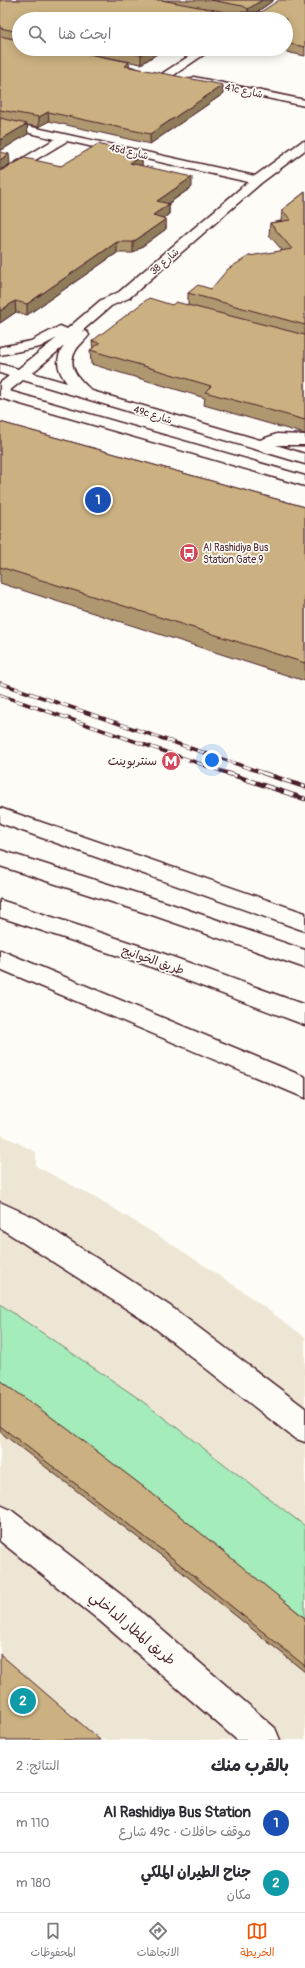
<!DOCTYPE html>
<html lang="ar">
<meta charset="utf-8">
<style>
:root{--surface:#fff;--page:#f7f7f7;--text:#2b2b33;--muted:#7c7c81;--line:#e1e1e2;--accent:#ea580c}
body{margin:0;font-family:Pangolin,"Playpen Sans Arabic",sans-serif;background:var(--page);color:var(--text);direction:rtl}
.you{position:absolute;left:212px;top:760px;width:14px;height:14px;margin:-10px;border:3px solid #fff;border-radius:50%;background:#1a73e8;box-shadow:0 0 0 6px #1a73e833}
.badge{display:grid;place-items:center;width:26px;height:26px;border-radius:50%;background:var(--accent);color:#fff;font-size:13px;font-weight:700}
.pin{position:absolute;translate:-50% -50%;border:2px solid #fff;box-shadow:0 1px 4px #0006}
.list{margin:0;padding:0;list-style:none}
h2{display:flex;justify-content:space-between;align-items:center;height:52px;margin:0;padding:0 16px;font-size:17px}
h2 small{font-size:13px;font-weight:400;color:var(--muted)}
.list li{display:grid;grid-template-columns:26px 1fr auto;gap:12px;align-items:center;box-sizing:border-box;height:60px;padding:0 16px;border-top:1px solid var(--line)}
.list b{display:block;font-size:15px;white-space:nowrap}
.list p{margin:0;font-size:13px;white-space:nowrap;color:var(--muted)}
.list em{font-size:13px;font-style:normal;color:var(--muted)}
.icon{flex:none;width:22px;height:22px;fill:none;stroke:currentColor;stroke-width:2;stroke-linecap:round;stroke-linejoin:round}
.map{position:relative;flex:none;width:305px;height:1740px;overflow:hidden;direction:ltr}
.search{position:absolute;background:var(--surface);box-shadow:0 2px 10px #0003;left:12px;right:12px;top:12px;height:44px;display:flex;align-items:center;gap:10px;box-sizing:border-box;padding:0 14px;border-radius:22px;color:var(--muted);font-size:15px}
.sheet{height:172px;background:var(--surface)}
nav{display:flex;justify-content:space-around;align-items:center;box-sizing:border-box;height:56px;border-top:1px solid var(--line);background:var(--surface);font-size:11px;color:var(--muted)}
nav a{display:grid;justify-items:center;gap:2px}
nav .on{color:var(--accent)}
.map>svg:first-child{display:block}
.built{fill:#eee6d4}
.green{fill:#a4ecb9;stroke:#778672}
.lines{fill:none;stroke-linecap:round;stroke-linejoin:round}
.minor-casing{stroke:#4a1f2b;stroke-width:3}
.major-casing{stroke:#4a1f2b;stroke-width:3}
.highway-casing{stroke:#4a1f2b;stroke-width:3}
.minor{fill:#fdfcf7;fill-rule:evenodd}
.major{fill:#fdfcf7;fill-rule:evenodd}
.highway{fill:#fdfcf7;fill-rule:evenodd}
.rail-far1-casing{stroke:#4a1f2b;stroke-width:3.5}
.rail-casing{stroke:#4a1f2b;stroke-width:4.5}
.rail-far1{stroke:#fdfcf7;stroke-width:2.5;stroke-dasharray:8;stroke-linecap:butt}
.rail{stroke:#fdfcf7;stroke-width:3;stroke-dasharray:10;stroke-linecap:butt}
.wall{fill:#af986f;stroke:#4a1f2b}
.shaded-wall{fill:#8e7c5a;stroke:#4a1f2b}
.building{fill:#cbb181;stroke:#4a1f2b}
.labels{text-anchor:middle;stroke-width:3.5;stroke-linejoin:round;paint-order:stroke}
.far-street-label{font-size:10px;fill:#4a1f2b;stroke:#fdfcf7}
.far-poi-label{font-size:10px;fill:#4a1f2b;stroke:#fdfcf7;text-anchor:start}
.poi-label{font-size:12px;fill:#4a1f2b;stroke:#fdfcf7;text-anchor:end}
.street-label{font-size:12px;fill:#4a1f2b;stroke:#fdfcf7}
.near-street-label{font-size:14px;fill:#4a1f2b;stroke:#fdfcf7}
</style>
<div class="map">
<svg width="305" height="1740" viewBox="0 0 305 1740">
<rect width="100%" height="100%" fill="#fdfcf7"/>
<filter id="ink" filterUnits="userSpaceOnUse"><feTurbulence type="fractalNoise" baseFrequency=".025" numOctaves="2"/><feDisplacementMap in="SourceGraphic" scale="8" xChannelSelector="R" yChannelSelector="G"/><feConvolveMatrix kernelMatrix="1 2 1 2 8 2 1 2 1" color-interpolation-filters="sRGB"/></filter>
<g filter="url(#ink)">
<path class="built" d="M0 1134 36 1152V1166L103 1202 170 1243 238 1288 305 1337V1740H0Z"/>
<path class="green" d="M0 1304 138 1398 305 1526V1624L0 1386Z"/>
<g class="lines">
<defs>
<path id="minor" d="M200 49H212L171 77H163L162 75 163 73Z
M194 77 305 100V106L190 82 189 80Z
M0 120 255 176 301 142 305 141V150L261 183 129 298 111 306 82 331 87 332 89 335C85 341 78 345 75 352 66 368 81 381 92 391L260 440 277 434 305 435V445H276L305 454V464L23 380 9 391 305 476V486L0 398V383L9 376 0 373V364L18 369 57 338 40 347 0 355V347L31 341 60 326 67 329 101 300 119 292 248 182 67 141 0 181V172L55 139 0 126ZM64 346C54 360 58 371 67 383L32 373Z
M0 1202 33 1217 170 1306 305 1408V1442L294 1438 150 1324 0 1228Z
M0 1505 11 1510 124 1597 275 1728 280 1740H237L100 1621 0 1541Z"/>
<path id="major" d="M0 808 305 913V931L0 823Z
M0 950 305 1077V1098L0 969Z"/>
<path id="highway" d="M0 850 168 903 305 950V968L152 915 0 866Z
M0 900 159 952 305 1005V1025L143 964 0 917Z"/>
</defs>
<use href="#minor" class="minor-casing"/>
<use href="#major" class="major-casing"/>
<use href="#highway" class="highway-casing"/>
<use href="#minor" class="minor"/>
<use href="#major" class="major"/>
<use href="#highway" class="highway"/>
<defs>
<path id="rail-far1" d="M0 683 266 774
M0 695 230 774"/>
<path id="rail" d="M227 773 305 799
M263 773 305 787"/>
</defs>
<use href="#rail-far1" class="rail-far1-casing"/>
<use href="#rail" class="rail-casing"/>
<use href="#rail-far1" class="rail-far1"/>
<use href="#rail" class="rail"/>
</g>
<path class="wall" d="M0 0H274L257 12H261L305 0V56L272 49H286V19H19V49L130 66 223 94 150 144 49 121 39 127 27 125 28 134 0 151Z
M64 49H165L141 64Z
M142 156V166L192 187 168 204H169V214L164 218 166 219V229L133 253H117L27 315 16 312 0 323V171L61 166Z
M305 192V434L204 405 205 398 91 364 90 350 93 349 92 341 172 305H188V293L211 289 282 250 269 235 270 223 281 221 282 210Z
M0 422 305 507V681L0 583Z
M0 1380 305 1618V1672L167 1560 0 1432Z"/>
<path class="shaded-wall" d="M262 0H274L248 18V9Z
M208 14 207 19H199Z
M151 49H165L141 64V55Z
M129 62 130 72 125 66Z
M223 85V94L150 144V134Z
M48 112 49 121 39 127V117Z
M27 124 28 134 0 151V140Z
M9 154 10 164 0 170V160Z
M142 156V166L130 163Z
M192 177V187L157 211V201Z
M169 204V214L153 226V215Z
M166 219V229L133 253V242Z
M117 242V253L27 315V304Z
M15 301 16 312 0 323V311Z"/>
<path class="building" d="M0 0H161L226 12H261L279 0H305V47L286 43V32L290 29 286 28V19H235L208 14 199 19H19V33V32L0 28Z
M210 0H262L248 9 243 6Z
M0 36 18 40H19V49H63L129 62 125 66 223 85 150 134 48 112 39 117 0 110Z
M109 49H151L141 55Z
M0 118 27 124 0 140Z
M98 144 142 156 130 163 192 177 157 201 169 204 153 215 166 219 133 242H117L27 304 15 301 0 311V171L25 158 61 166Z
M0 152 9 154 0 160Z
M305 192V325L188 293 198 285 211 289 228 269 249 256 292 249 270 223 291 220 282 210Z
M149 298 172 305 176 302 305 335V420L205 392 211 386 90 350 100 343 92 341Z
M0 422 305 507V663L0 567Z
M0 1380 69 1430 149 1491 305 1618V1666L167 1554 0 1426Z
M0 1654 100 1740H0Z"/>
</g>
<defs>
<symbol id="bus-disc" viewBox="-11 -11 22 22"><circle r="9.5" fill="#d1495b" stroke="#fdfcf7"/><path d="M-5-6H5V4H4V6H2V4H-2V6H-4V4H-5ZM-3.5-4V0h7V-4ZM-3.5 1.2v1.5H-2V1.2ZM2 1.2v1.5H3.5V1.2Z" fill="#fff"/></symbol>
<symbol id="metro-disc" viewBox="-11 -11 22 22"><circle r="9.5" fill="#d1495b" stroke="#fdfcf7"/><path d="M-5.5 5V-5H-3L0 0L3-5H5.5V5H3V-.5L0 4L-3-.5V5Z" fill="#fff"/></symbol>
</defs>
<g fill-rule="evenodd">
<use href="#bus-disc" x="178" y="542" width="22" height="22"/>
<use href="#metro-disc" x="160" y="750" width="22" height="22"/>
</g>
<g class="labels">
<g class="far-street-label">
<text transform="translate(244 90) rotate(12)" y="4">41c شارع</text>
<text transform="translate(129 151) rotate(13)" y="4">45d شارع</text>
<text transform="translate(164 261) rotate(-41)" y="4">شارع 38</text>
<text transform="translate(153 414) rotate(17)" y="4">49c شارع</text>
</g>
<g class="far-poi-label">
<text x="203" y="551">Al Rashidiya Bus<tspan x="203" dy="12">Station Gate 9</tspan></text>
</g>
<g class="poi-label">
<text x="157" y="765">سنتربوينت</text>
</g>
<g class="street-label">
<text transform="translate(153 960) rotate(19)" y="4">طريق الخوانيج</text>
</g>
<g class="near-street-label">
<text transform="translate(133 1628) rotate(40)" y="5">طريق المطار الداخلي</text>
</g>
</g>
</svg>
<div class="you"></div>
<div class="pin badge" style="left:98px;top:500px;background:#1a4fb4">1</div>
<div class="pin badge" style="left:23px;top:1701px;background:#0f9aa8">2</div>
<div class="search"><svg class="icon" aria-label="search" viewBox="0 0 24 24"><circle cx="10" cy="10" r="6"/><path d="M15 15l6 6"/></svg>ابحث هنا</div>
</div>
<section class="sheet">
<h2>بالقرب منك<small>النتائج: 2</small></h2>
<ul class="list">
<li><span class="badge" style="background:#1a4fb4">1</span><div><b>Al Rashidiya Bus Station</b><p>موقف حافلات · 49c شارع</p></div><em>110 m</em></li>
<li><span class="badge" style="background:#0f9aa8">2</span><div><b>جناح الطيران الملكي</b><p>مكان</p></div><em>180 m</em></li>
</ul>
</section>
<nav>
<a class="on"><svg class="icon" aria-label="map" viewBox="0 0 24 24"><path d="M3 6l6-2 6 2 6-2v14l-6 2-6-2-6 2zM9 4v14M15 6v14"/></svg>الخريطة</a>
<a><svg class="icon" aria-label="directions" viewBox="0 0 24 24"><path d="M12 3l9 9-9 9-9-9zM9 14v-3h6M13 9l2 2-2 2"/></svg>الاتجاهات</a>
<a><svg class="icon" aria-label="saved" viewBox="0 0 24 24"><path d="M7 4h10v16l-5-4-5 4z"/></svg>المحفوظات</a>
</nav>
